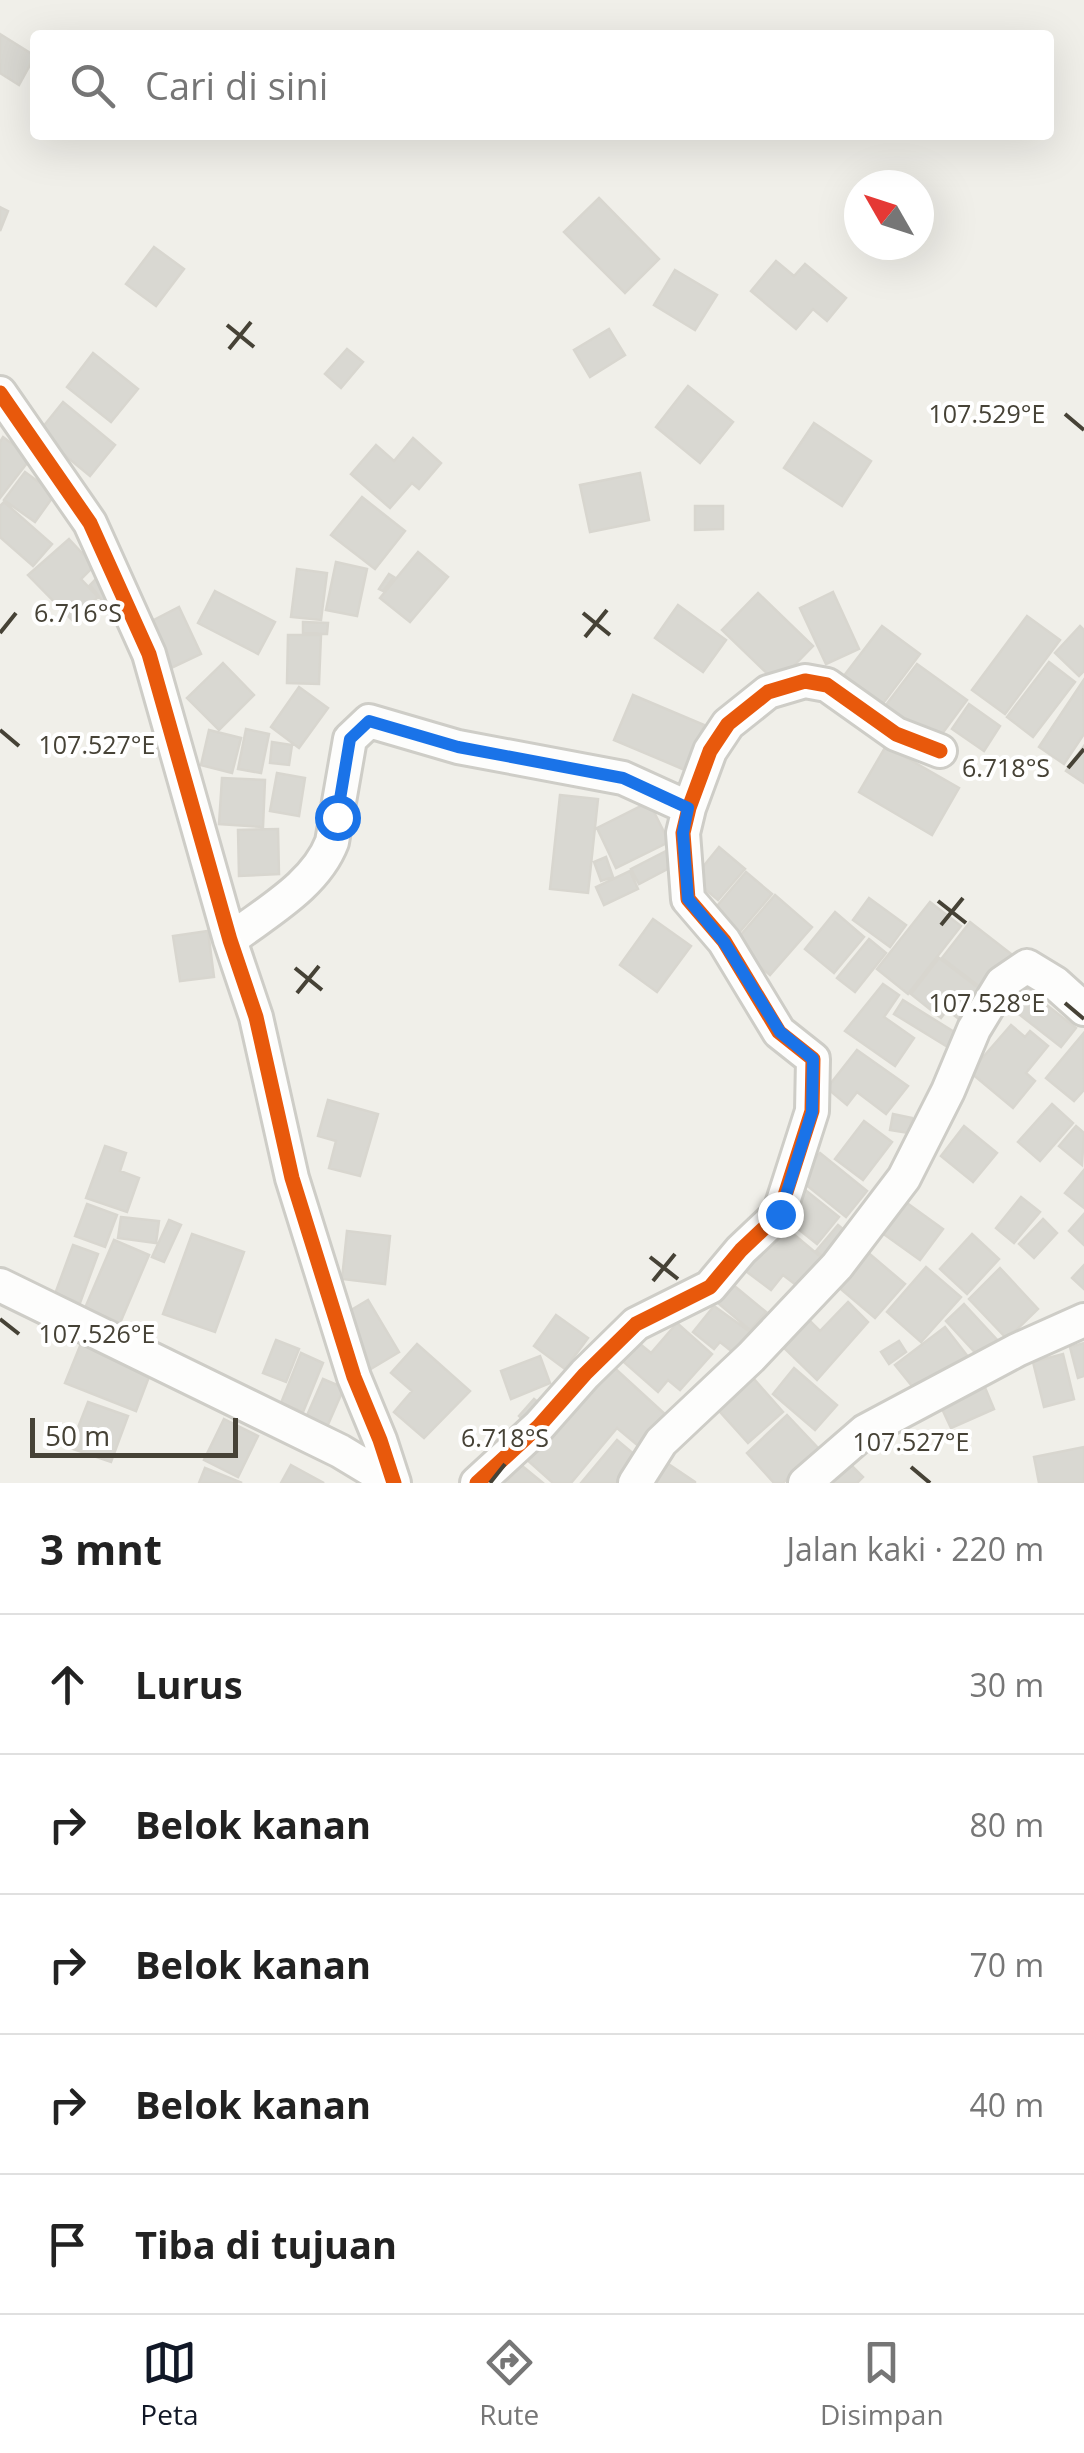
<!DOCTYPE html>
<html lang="id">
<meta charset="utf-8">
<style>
:root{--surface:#fff;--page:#f6f6f6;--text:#222;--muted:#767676;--line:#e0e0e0;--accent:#111827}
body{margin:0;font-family:"Open Sans",sans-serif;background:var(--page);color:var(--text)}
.compass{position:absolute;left:844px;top:170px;width:90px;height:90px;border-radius:50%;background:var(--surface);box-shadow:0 10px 40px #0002;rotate:309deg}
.scale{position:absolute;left:30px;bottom:25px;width:208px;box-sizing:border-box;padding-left:10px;border:5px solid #464236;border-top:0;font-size:28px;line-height:35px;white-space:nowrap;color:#464236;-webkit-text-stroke:8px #fff;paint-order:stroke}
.stop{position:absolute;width:30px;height:30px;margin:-22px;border:8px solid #1a73e8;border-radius:50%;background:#fff}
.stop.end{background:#1a73e8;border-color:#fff;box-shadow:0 2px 10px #0008}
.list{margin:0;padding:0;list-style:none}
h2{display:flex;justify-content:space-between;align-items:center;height:130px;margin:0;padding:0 40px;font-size:42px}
h2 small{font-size:32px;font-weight:400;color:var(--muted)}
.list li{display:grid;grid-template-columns:65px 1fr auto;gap:30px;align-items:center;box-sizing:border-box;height:140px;padding:0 40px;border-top:2px solid var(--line)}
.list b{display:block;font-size:38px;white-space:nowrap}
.list em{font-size:32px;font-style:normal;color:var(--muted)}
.icon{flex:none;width:55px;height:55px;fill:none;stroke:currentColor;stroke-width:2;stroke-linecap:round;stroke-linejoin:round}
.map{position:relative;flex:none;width:1084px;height:1483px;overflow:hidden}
.search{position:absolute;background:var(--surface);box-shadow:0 10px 40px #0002;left:30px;right:30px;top:30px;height:110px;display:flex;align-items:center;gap:25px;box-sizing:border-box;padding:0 35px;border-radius:10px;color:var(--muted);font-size:38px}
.sheet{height:830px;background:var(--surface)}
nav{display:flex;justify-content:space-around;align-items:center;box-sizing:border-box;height:140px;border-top:2px solid var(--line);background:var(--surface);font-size:28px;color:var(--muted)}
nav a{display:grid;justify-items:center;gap:5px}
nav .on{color:var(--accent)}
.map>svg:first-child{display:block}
.building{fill:#d9d8d2;stroke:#d8d6cf;stroke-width:2.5}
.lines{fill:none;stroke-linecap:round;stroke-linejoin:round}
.minor-casing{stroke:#cecdc7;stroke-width:38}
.minor{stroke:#fdfdfc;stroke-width:32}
.cycleway-casing{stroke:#fff;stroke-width:21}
.cycleway{stroke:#e8590c;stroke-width:15}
.route{stroke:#1a73e8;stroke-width:12}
.ticks{fill:none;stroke:#464236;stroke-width:4}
.ticks-label{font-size:25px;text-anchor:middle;fill:#464236;stroke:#fff;stroke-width:8;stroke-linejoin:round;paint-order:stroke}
</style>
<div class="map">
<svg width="1084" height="1483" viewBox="0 0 1084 1483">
<rect width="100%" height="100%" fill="#f0efe9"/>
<path class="building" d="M0 34 35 56 19 85 0 73Z
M599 198 659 259 625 293 564 232Z
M0 207 8 211 0 231Z
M154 247 184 269 156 306 126 284Z
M776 261 794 276 805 264 846 298 827 321 813 309 796 329 751 291Z
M675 270 717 295 695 330 654 305Z
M609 329 625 355 590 377 574 350Z
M347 349 363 362 341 388 325 374Z
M93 353 138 389 111 422 67 387Z
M688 386 733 422 700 463 656 427Z
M63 402 115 445 90 476 38 433Z
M814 423 871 461 842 506 784 468Z
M3 437 31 458 0 498V442Z
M413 438 441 463 419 489 412 483 390 508 351 474 376 445 394 461Z
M25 472 55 494 35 522 4 500Z
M640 473 649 520 590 532 580 485Z
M362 497 405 531 375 569 331 535Z
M4 502 52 544 33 566 0 537V506Z
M695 506H723V529L695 530Z
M69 539 94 566 81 579 98 597 73 621 28 575Z
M418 552 448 577 410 622 380 598Z
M336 562 367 569 357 616 326 610Z
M297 569 327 573 321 620 291 617Z
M389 574 394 577 383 591 379 589Z
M96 579 115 603 108 608 90 585Z
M215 591 275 622 258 654 198 623Z
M833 592 859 649 826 664 800 608Z
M758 593 813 646 777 683 722 630Z
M678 605 726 640 703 672 655 638Z
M179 607 201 654 171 668 148 623Z
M1027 616 1060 640 1005 714 972 690Z
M303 622 328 623 327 634 303 633Z
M882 626 920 654 881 706 843 677Z
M1080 626 1084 630V671L1079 676 1055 653Z
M288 635H321L319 684 287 683Z
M1049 662 1075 682 1033 737 1007 717Z
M223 663 254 695 219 730 187 698Z
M917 664 967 700 933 746 883 709Z
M1083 681 1084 734 1064 764 1039 747Z
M299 687 328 708 299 748 271 727Z
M633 695 704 725 685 770 614 740Z
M969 704 1000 726 984 751 952 729Z
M246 729 269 734 261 773 238 769Z
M209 730 241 738 232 773 201 765Z
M272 742 292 745 289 765 270 763Z
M886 746 959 788 932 835 859 792Z
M1084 746V783L1066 771Z
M277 773 305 778 299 816 270 811Z
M222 778 265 780 263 827 219 824Z
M560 795 598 799 588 893 550 889Z
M649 802 669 842 616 868 597 828Z
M278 829 279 874 239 876 238 830Z
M719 847 745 869 718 900 693 879Z
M672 848 679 863 639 884 631 869Z
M606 857 613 877 601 881 594 862Z
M630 871 638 889 604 905 596 887Z
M746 872 772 894 737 935 711 913Z
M775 895 812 927 770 975 733 944Z
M869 898 906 925 890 947 853 920Z
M930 902 961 926 908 994 877 969Z
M835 912 864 937 834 973 805 949Z
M653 919 691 946 657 992 620 965Z
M970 922 1015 957 988 993 942 958Z
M208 931 214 977 180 981 173 936Z
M869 939 886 953 855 992 837 978Z
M939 958 985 993 963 1022 947 1010 941 1018 911 994Z
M883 984 899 995 884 1017 914 1038 895 1066 845 1031Z
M1020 984 1076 1028 1061 1047 1006 1004Z
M903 1000 959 1035 951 1049 894 1014Z
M1011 1025 1025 1037 1030 1031 1048 1046 1026 1073 1035 1081 1013 1108 970 1072Z
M1083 1034 1084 1090 1074 1101 1046 1078Z
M857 1050 908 1086 886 1114 857 1092 847 1105 827 1088Z
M328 1100 378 1114 360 1176 329 1168 336 1141 318 1136Z
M1052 1104 1073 1123 1040 1161 1018 1142Z
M893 1114 912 1118 909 1133 890 1130Z
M864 1121 892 1142 863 1180 835 1159Z
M964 1126 997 1153 973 1182 941 1156Z
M1076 1126 1084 1133 1082 1165 1059 1146Z
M105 1146 126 1153 120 1171 139 1178 127 1212 86 1198Z
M820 1153 867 1191 846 1217 799 1179Z
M1084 1170V1208L1065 1193Z
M804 1189 839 1217 817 1244 782 1216Z
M1021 1197 1040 1212 1014 1243 996 1228Z
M900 1198 943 1229 920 1260 878 1230Z
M87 1204 117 1215 105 1247 75 1236Z
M1084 1214V1245L1069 1231Z
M121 1217 159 1221 156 1243 118 1238Z
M1043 1219 1057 1233 1034 1258 1019 1244Z
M169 1220 181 1225 164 1262 152 1257Z
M779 1222 822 1258 800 1288 783 1275 771 1290 743 1269Z
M838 1225 850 1235 828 1261 816 1251Z
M347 1231 390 1236 385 1284 342 1279Z
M192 1234 244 1252 215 1332 163 1314Z
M972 1234 999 1259 967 1294 940 1269Z
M114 1240 149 1255 120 1323 85 1308Z
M73 1245 98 1254 80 1303 55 1294Z
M865 1250 905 1284 875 1318 835 1284Z
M1084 1265V1289L1072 1278Z
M926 1267 961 1297 921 1342 887 1312Z
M1000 1268 1038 1309 1007 1339 969 1299Z
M726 1279 766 1312 750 1330 711 1297Z
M368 1300 399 1352 369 1370 338 1318Z
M848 1302 868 1322 817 1380 780 1344 806 1317 820 1331Z
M964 1304 1000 1343 982 1360 946 1321Z
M714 1306 757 1337 740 1358 720 1342 714 1349 693 1332Z
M556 1315 588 1338 565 1369 534 1346Z
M677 1323 712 1354 680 1390 668 1380 658 1392 618 1357 634 1339 651 1353Z
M945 1327 969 1358 920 1396 895 1365Z
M276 1340 299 1349 286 1382 263 1373Z
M82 1341 152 1369 136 1411 65 1383Z
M899 1341 906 1352 889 1364 881 1352Z
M1084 1343V1376L1078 1378 1070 1347Z
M417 1344 470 1391 424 1438 394 1412 412 1391 391 1373Z
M301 1353 323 1363 303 1412 281 1403Z
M1063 1354 1074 1399 1044 1407 1033 1362Z
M540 1356 550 1383 511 1399 501 1371Z
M608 1362 668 1417 642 1449 617 1428 571 1483H553L526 1459Z
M794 1368 837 1405 815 1430 773 1394Z
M747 1371 783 1412 748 1443 712 1403Z
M981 1378 994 1409 951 1428 937 1398Z
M323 1379 344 1388 326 1429 305 1420Z
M534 1399 545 1408 529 1426 519 1416Z
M88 1402 128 1416 111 1462 70 1448Z
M787 1415 819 1449 783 1483H774L747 1453Z
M224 1419 258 1436 238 1477 204 1460Z
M617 1440 642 1461 623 1483H581Z
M1084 1447V1483H1039L1034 1457Z
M842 1456 863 1477 857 1483H815Z
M658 1457 695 1482V1483H640Z
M291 1465 324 1483H281Z
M521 1465 543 1483H506Z
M205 1468 242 1483H199Z"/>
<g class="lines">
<defs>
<path id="minor" d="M0 393 90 523 149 654 230 940 256 1017 292 1178 354 1377 380 1440 394 1483
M230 940C266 912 315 886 332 842L350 739 369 721 458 747 623 778 689 808
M0 1285 340 1451 393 1483
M477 1483 539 1426 585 1374 636 1324 710 1287 741 1250 779 1214 812 1111 813 1059 779 1032 724 941 688 899 683 833 689 808 710 751 728 724 768 692 805 681 827 685 896 734 940 751
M635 1483 661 1442 751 1357 837 1266 904 1178 948 1091 974 1029 1002 983 1027 966 1055 983 1084 1009
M805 1483 865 1431 1017 1350 1084 1320"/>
</defs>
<use href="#minor" class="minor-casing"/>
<use href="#minor" class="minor"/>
<defs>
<path id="cycleway" d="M0 393 90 523 149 654 230 940 256 1017 292 1178 354 1377 380 1440 394 1483
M477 1483 539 1426 585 1374 636 1324 710 1287 741 1250 779 1214 812 1111 813 1059 779 1032 724 941 688 899 683 833 689 808 710 751 728 724 768 692 805 681 827 685 896 734 940 751"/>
</defs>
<use href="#cycleway" class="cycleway-casing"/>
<use href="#cycleway" class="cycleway"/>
</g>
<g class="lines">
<path class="route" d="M337 817 350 739 369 721 458 747 623 778 688 808 683 833 688 899 724 942 780 1032 813 1059 812 1112 780 1214"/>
</g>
<path class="ticks" d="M227 325 254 347M229 349 251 322M1065 414 1084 430M583 613 610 635M0 633 16 613M585 637 607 610M0 730 19 746M1068 768 1084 749M938 901 966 923M941 925 963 898M295 968 322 990M297 993 319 966M1065 1003 1084 1019M650 1257 678 1279M653 1281 675 1254M0 1319 19 1334M911 1467 930 1483M490 1483 505 1464"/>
<g class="ticks-label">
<text x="987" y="423">107.529°E</text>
<text x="78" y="622">6.716°S</text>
<text x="97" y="754">107.527°E</text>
<text x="1006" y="777">6.718°S</text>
<text x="987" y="1012">107.528°E</text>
<text x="97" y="1343">107.526°E</text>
<text x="505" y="1447">6.718°S</text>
<text x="911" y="1451">107.527°E</text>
</g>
</svg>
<svg class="compass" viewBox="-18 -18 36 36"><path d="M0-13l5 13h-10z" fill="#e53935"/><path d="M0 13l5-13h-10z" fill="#767676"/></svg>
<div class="scale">50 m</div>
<div class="stop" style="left:337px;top:817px"></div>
<div class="stop end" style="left:780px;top:1214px"></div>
<div class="search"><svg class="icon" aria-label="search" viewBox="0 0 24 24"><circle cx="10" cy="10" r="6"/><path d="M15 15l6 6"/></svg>Cari di sini</div>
</div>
<section class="sheet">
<h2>3 mnt<small>Jalan kaki · 220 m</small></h2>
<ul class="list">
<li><svg class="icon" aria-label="ahead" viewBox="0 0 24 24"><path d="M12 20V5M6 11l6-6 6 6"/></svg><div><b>Lurus</b></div><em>30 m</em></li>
<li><svg class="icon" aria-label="right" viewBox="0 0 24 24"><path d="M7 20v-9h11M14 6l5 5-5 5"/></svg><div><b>Belok kanan</b></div><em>80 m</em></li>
<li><svg class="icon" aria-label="right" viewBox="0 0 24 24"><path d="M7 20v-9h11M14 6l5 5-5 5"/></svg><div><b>Belok kanan</b></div><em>70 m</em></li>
<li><svg class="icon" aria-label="right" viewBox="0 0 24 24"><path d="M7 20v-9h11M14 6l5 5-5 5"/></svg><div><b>Belok kanan</b></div><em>40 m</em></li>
<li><svg class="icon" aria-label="arrive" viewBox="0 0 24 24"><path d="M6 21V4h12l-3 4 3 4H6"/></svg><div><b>Tiba di tujuan</b></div></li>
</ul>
</section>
<nav>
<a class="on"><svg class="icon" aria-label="map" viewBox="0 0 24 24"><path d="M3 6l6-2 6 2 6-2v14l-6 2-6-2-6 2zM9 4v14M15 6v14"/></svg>Peta</a>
<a><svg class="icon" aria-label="directions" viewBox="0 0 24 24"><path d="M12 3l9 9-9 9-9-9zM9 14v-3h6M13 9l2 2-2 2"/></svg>Rute</a>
<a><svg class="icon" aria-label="saved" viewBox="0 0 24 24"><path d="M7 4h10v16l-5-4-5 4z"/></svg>Disimpan</a>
</nav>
